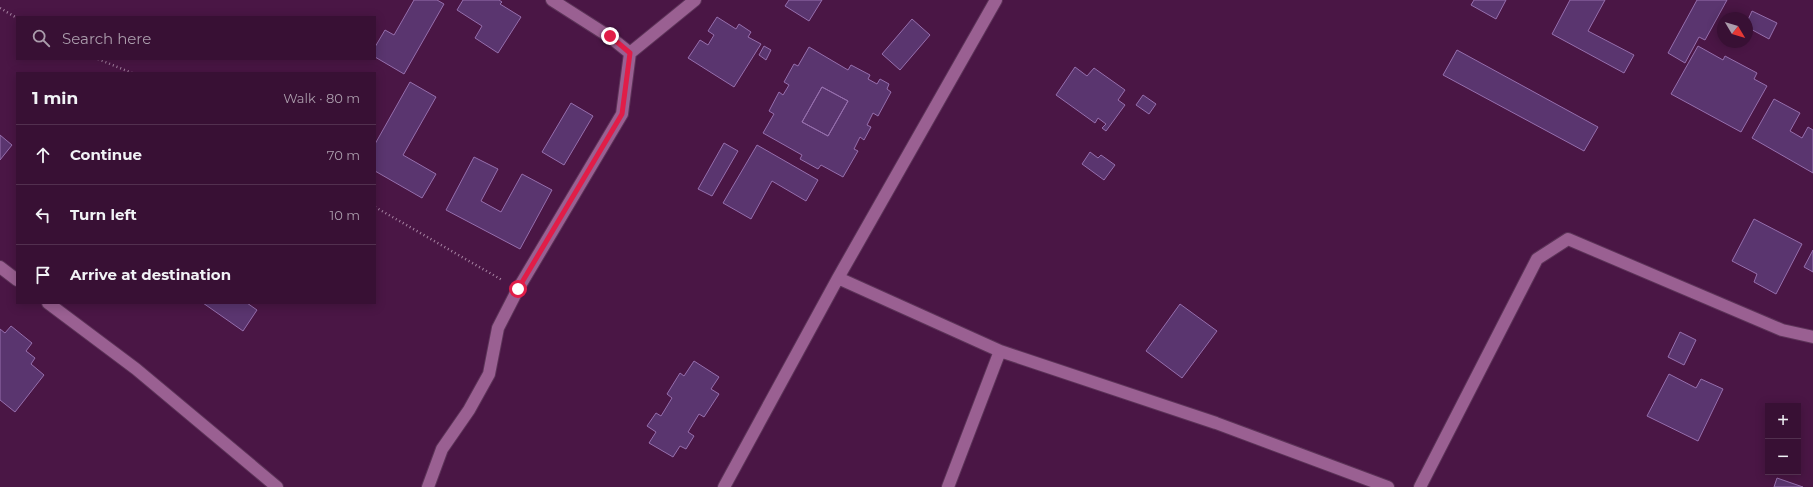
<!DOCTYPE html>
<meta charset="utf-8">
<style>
:root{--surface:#381034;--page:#3f193c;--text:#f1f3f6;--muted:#ab9dac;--line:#52304f}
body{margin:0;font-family:Montserrat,sans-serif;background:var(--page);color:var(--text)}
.controls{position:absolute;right:12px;bottom:12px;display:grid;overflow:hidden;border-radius:0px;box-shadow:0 2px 10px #0003}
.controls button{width:36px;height:36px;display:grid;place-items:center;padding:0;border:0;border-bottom:1px solid var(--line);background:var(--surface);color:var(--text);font:20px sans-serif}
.compass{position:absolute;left:1717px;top:12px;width:36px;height:36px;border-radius:50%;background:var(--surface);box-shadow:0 2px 10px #0003;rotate:128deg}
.stop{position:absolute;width:12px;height:12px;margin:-9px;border:3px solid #e11d48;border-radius:50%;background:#fff}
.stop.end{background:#e11d48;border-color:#fff;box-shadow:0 1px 4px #0008}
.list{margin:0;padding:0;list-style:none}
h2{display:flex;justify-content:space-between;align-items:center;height:52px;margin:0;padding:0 16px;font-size:17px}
h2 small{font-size:13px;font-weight:400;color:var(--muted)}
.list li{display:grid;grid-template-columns:26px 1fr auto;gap:12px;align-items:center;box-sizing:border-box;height:60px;padding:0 16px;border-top:1px solid var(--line)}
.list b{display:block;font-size:15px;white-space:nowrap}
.list em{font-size:13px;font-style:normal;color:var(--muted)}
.icon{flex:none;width:22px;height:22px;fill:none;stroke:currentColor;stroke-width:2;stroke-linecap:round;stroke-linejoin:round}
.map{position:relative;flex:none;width:1813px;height:487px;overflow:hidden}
.search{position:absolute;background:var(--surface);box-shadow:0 2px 10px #0003;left:16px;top:16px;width:360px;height:44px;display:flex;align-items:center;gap:10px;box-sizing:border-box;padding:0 14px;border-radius:0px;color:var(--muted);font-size:15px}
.panel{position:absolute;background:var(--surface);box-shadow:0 2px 10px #0003;left:16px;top:72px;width:360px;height:232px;border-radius:0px}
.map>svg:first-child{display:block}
.building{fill:#5a356f;stroke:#966fad;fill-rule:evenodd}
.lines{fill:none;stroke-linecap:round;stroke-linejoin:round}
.street-casing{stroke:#5c3358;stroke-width:14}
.path{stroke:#a683a2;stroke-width:2.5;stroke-dasharray:1 3;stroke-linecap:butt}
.street{stroke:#9a6092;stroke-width:12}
.route{stroke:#e11d48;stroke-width:5}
</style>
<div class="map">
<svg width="1813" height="487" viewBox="0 0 1813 487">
<rect width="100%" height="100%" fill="#4a1645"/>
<path class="building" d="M414 0H437L444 4 404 74 375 57V47L385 30 394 35Z
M463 0H499L502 2 500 4 521 17 498 53 475 38 482 26 457 10Z
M789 0H822L809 21 785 6Z
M1474 0H1506L1496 19 1471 5Z
M1570 0H1605L1588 31 1634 55 1624 73 1552 34Z
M1697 0H1727L1705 40 1699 37 1685 63 1668 53Z
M1752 11 1777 23 1769 39 1747 27V22Z
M717 17 736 29 739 24 751 32 748 37 761 44 734 87 688 58 700 40 708 45 714 35 708 31Z
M912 19 930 35 900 70 882 54Z
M764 46 771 50 766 60 759 55Z
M1698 46 1723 60 1725 56 1757 73 1754 79 1767 86 1741 132 1671 94Z
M809 47 848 70 851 65 870 75 868 79 877 84 880 79 889 84 887 89 891 92 878 116 873 113 867 125 871 127 864 140 860 137 854 149 858 151 843 177 821 165 818 169 800 159 802 155 763 133 774 114 769 111 779 92 783 95 789 85 784 82 794 64 798 66ZM822 87 848 101 828 136 802 122Z
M1457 50 1598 127 1584 151 1443 75Z
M1075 67 1087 76 1094 68 1125 90 1118 100 1125 105 1106 131 1102 128 1106 124 1098 118 1095 123 1056 95Z
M410 82 436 97 403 155 436 174 422 198 375 171V144Z
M822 87 848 101 828 136 802 122Z
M1143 95 1156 104 1149 114 1136 105Z
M1774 99 1800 113 1790 131 1802 138 1808 127 1813 130V173L1752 138Z
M571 103 593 116 564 165 542 152Z
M0 135 12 145 0 160Z
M724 143 738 151 712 196 698 189Z
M757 145 818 180 806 201 772 181 751 219 723 203Z
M1090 152 1098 158 1101 155 1115 165 1104 180 1082 164Z
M474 157 498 169 481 201 501 212 522 174 552 190 520 249 446 210Z
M1754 219 1802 244 1776 294 1754 282 1757 274 1732 261Z
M1813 250V272L1804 267Z
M203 303H247L257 310 243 331Z
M1180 304 1217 331 1182 378 1146 351Z
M11 326 32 343 26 351 35 358 31 364 44 375 15 412 0 400V329L5 333Z
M1680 332 1696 340 1684 365 1668 357Z
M694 361 719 377 711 389 719 394 704 417 699 414 688 432 694 436 686 449 680 446 673 457 649 443 656 432 647 426 656 413 661 416 672 398 667 394 680 373 684 376Z
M1669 374 1696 388 1701 379 1723 389 1698 441 1647 416Z
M1777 478 1803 487H1774Z"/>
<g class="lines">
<defs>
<path id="street" d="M630 53 695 0
M0 267 17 280
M838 278 1000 351 1216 423 1388 487
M48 303 136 369 277 487
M428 487 442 449 469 410 489 374 498 328 518 289 622 114 630 53 610 37 552 0
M724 487 838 278 996 0
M948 487 1000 351
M1420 487 1537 259 1568 239 1782 330 1813 337"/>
</defs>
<use href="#street" class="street-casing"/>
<path class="path" d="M0 8 17 18
M98 59 132 73
M375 207 502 280"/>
<use href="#street" class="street"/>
</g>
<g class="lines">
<path class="route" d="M518 289 622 114 630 53 610 36"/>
</g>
</svg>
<div class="controls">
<button>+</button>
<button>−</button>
</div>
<svg class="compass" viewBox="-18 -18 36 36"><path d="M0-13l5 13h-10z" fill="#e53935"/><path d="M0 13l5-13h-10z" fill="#ab9dac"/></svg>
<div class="stop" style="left:518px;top:289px"></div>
<div class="stop end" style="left:610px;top:36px"></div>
<div class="search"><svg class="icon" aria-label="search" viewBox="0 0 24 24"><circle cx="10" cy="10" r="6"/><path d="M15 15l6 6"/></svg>Search here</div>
<section class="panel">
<h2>1 min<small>Walk · 80 m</small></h2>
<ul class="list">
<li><svg class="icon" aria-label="ahead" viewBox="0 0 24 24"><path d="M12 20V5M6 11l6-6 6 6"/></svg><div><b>Continue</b></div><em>70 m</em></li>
<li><svg class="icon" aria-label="left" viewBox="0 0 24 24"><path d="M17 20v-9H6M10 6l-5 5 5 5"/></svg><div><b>Turn left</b></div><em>10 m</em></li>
<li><svg class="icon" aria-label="arrive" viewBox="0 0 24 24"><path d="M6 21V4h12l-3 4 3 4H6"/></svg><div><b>Arrive at destination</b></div></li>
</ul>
</section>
</div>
